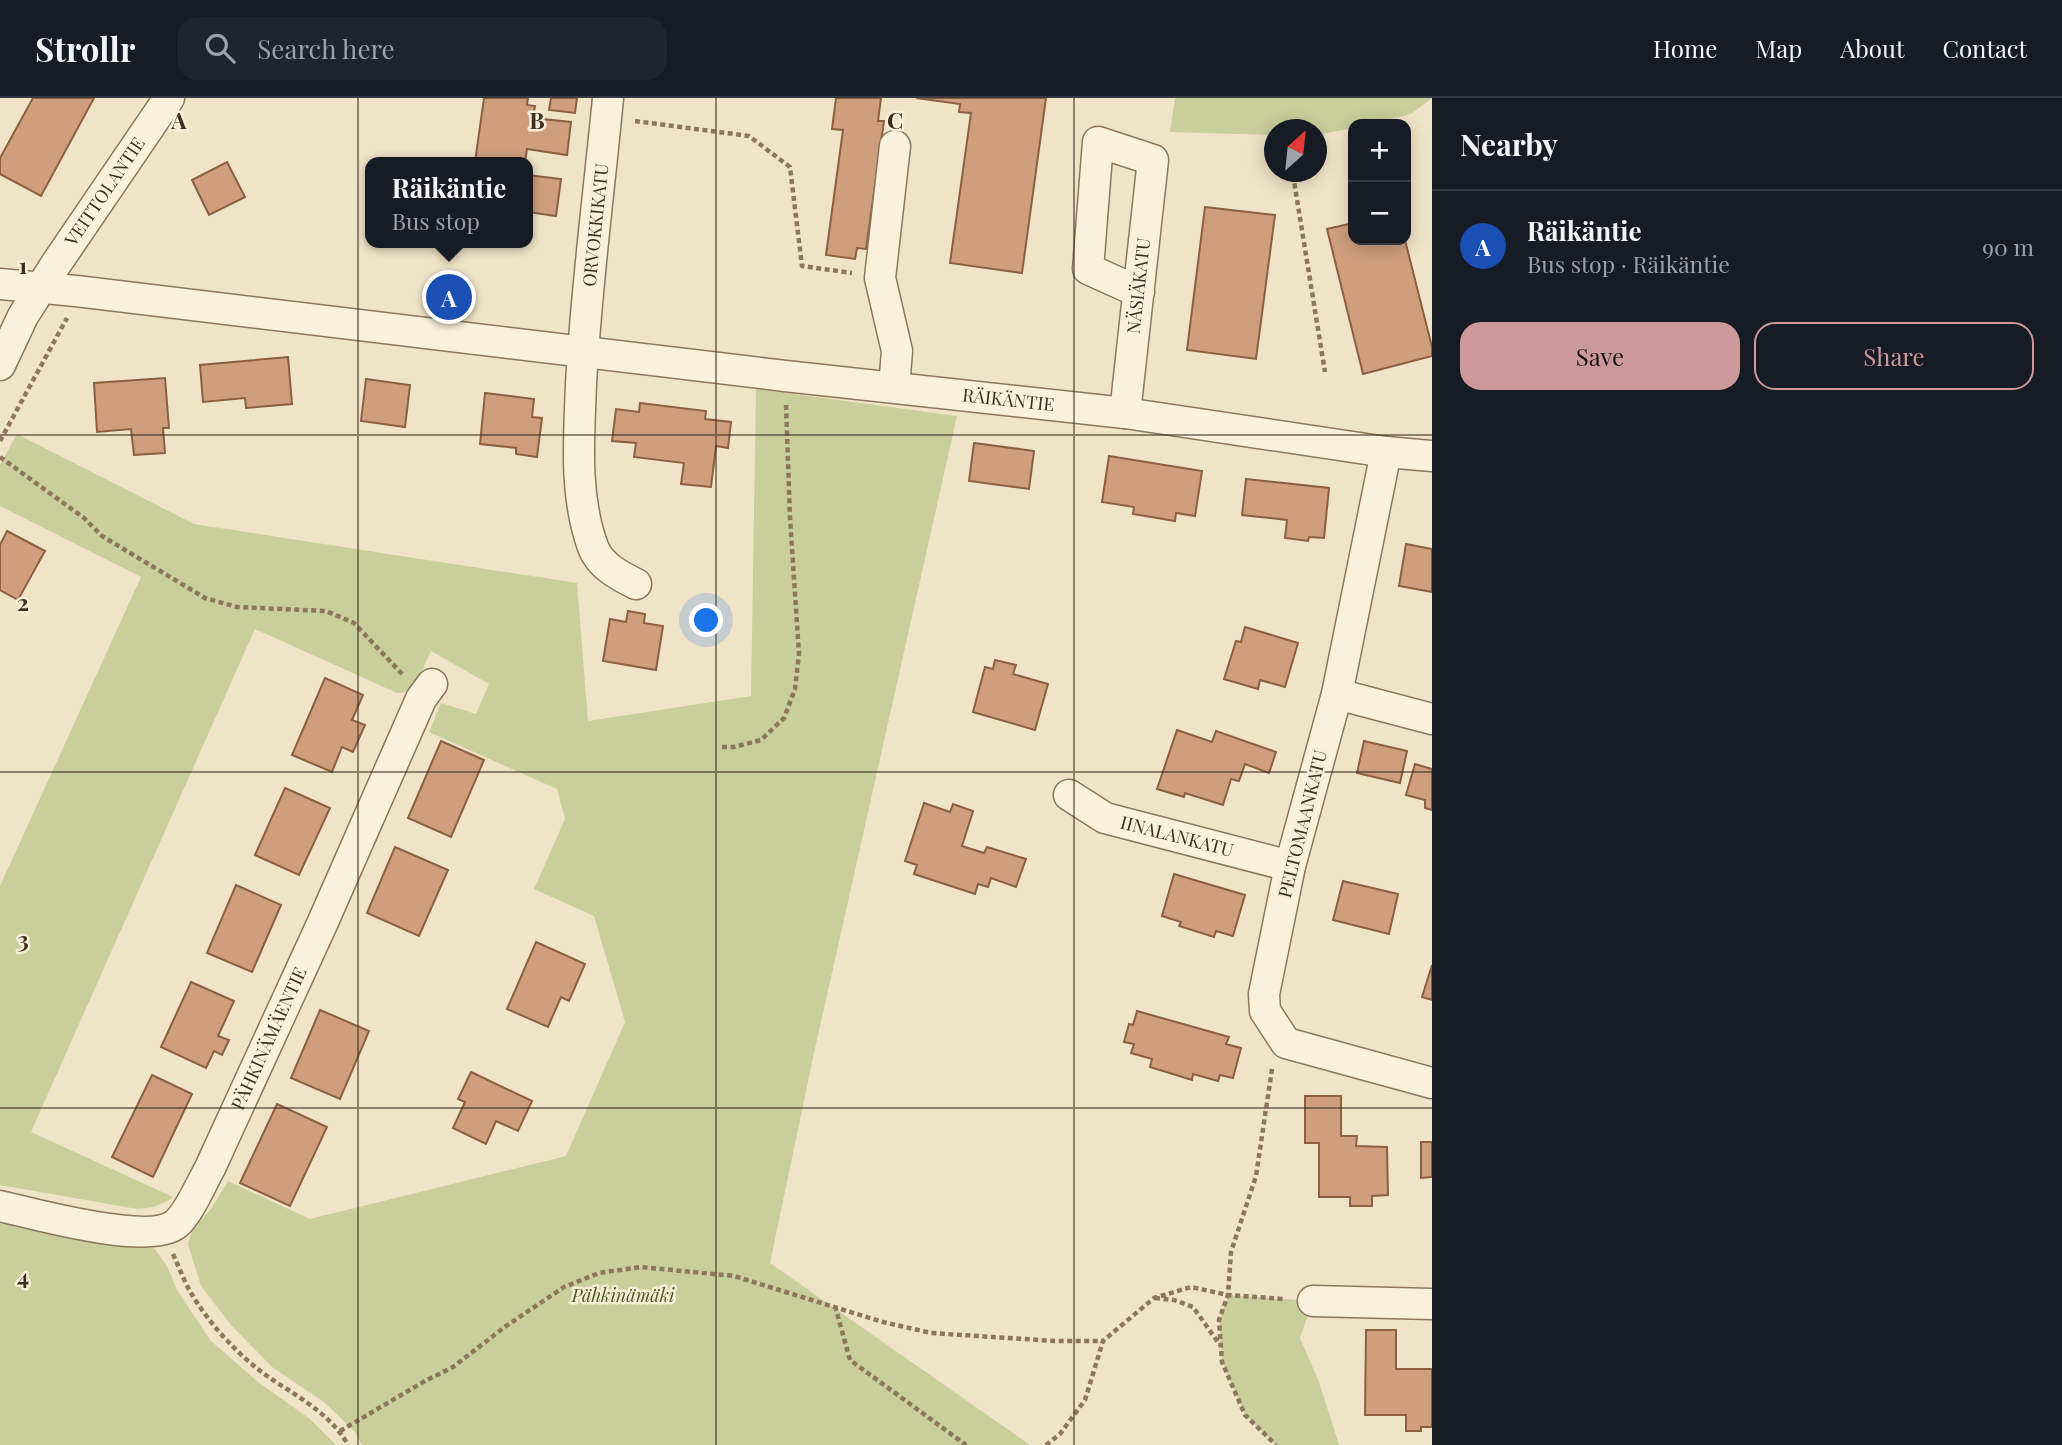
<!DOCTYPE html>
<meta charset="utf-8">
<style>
:root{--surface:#171b24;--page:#20242c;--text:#f1f3f6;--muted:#9ea1a6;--line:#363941;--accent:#cc999b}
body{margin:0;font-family:"Playfair Display",serif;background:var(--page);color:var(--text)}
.controls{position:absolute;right:21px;top:21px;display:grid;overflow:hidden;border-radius:14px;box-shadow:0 4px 18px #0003}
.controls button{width:63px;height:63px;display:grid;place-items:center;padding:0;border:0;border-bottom:2px solid var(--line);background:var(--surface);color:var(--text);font:35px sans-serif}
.compass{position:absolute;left:1264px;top:21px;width:63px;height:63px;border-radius:50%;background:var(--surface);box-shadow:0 4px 18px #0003;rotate:27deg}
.you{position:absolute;left:707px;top:523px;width:24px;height:24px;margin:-18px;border:5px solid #fff;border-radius:50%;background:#1a73e8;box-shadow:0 0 0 10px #1a73e833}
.badge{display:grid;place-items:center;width:46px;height:46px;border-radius:50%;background:var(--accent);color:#fff;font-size:23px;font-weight:700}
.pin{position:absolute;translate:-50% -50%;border:4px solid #fff;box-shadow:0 2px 7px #0006}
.popup{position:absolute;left:365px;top:59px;width:168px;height:91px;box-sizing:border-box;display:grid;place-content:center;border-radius:14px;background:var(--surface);filter:drop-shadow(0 2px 5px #0005);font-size:23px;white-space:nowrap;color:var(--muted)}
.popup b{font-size:26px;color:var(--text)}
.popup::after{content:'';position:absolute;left:50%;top:100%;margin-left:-14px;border:14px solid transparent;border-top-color:var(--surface)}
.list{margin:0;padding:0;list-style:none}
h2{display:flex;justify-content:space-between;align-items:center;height:91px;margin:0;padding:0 28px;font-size:30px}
h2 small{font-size:23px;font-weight:400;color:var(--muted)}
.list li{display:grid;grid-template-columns:46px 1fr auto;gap:21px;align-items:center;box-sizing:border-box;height:112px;padding:0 28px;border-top:2px solid var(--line)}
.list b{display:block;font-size:26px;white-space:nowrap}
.list p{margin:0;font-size:23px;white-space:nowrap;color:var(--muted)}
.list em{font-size:23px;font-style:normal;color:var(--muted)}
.actions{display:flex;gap:14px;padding:21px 28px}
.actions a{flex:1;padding:16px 0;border:2px solid var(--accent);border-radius:21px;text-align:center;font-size:24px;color:var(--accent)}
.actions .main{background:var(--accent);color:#111}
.icon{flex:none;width:38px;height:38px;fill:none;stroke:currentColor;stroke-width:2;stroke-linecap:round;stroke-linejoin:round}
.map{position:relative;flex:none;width:1432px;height:1347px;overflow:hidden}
header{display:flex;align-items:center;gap:42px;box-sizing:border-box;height:98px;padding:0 35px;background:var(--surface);border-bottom:2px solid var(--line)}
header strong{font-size:33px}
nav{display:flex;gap:38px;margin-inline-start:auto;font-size:24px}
.search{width:490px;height:63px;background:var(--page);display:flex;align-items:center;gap:18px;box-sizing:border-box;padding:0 24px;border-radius:21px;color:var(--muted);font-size:26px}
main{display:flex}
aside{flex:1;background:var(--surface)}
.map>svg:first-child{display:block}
.green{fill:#c9cf9b}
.building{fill:#cf9f7d;stroke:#8d5f41;stroke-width:2}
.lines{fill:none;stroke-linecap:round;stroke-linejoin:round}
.minor-casing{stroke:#8d765c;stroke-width:33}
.path{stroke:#8d765c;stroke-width:4.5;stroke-dasharray:5 3.5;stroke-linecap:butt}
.minor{stroke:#faf1dc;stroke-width:30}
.grid{fill:none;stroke:#3d2e20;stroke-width:2;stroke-opacity:0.55}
.labels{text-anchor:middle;stroke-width:5;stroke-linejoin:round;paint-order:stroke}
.street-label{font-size:18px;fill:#3d2e20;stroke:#f7eed8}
.park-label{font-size:18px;font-style:italic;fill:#4d5a26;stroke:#f7eed8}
.grid-label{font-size:23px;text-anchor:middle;font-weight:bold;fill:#3d2e20;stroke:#f7eed8;stroke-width:5;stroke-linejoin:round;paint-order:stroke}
</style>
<header>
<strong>Strollr</strong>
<div class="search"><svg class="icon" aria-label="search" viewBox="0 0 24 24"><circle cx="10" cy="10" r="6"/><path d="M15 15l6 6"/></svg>Search here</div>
<nav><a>Home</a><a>Map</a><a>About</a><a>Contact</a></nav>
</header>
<main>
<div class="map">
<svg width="1432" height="1347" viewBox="0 0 1432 1347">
<rect width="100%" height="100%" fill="#f0e4c8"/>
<path class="green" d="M1175 0H1432L1411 16 1368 26H1353V30L1317 37 1316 32H1274V37L1170 34Z
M756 291 957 318 814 955 770 1165 1030 1347H362L355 1334 324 1304 272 1269 231 1227 201 1188 188 1146 192 1132 211 1111 228 1083 310 1121 566 1058 625 924 594 818 534 791 565 721 557 691 429 634 441 605 476 616 489 586 431 553C422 569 418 597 397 595L255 531 31 1034 173 1099C161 1108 151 1110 137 1111L0 1087V788L141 479 0 408V367L17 336 194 426 577 485 588 623 751 598Z
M0 1119 139 1145 155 1151 168 1170 177 1192 210 1242 258 1284 310 1321 336 1347H0Z
M1228 1197 1313 1203 1300 1240 1319 1284 1339 1347H1276L1245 1317 1222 1264 1219 1222Z"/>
<path class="building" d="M33 0H94L41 98 0 76V60Z
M484 0H528L527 7 535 8 533 20 571 24 567 57 527 51 525 64H475Z
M551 0H577L575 15 549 12Z
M836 0H881L878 23H884L866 151 857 150 855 161 826 157 843 32 832 31Z
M916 0H1046L1022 175 950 165 971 15 959 14 960 6Z
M227 64 245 99 209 117 192 82Z
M528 77 561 81 556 118 528 114Z
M1205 109 1275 117 1256 261 1187 252Z
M1353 125V142H1405L1432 249V258L1363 276 1327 131Z
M288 259 292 306 246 310 245 300 203 304 200 267Z
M165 280 169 330H163L165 355 134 357 131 331 97 334 94 285Z
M366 281 410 287 405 329 361 323Z
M485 295 534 301 532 319 542 320 537 359 516 356V350L480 346Z
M640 305 706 313 705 321 731 324 728 350 716 348 711 389 681 386 684 365 634 359 636 345 612 343 616 311 639 314Z
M974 345 1034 353 1029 391 969 383Z
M1109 358 1202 373 1195 418 1176 415 1175 423 1133 416 1134 409 1102 404Z
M1246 381 1329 390 1324 440 1309 439 1308 443 1285 440 1287 422 1242 417Z
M7 433 45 453 18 502 0 492V447Z
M1406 446 1432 451V494L1399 488Z
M628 513 645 516 644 525 663 528 656 572 603 563 610 521 626 524Z
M1245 529 1298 545 1285 589 1260 582 1258 591 1224 581 1236 543 1241 544Z
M995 562 1016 567 1013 576 1048 586 1035 632 973 614 985 569 993 571Z
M325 580 363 597 352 622 365 627 353 654 342 649 332 674 292 657Z
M1177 632 1212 644 1216 633 1276 654 1269 675 1245 666 1239 683 1231 681 1223 707 1185 695 1184 699 1157 691Z
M441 643 484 662 451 739 408 720Z
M1364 643 1407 653 1400 685 1357 675Z
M1415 666 1432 671V712L1425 710V702L1406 697Z
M285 690 330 710 299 777 255 757Z
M924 705 950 714 953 706 973 713 962 748 984 755 987 749 1026 761 1016 789 991 780 988 789 978 786 975 796 914 776 917 767 905 763Z
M395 749 448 772 419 838 367 815Z
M1174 776 1245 797 1233 838 1216 833 1214 839 1179 828 1181 824 1162 818Z
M1343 783 1398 796 1389 836 1333 822Z
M236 787 281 807 252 874 207 855Z
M536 844 585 866 569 903 561 899 548 929 507 911Z
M1432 867V902L1422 899Z
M191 884 234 903 218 938 229 942 222 957 214 953 206 970 161 949Z
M320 912 369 933 340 1001 291 980Z
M1137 913 1229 939 1226 946 1241 950 1233 980 1220 977 1218 983 1193 976 1192 982 1150 969 1152 961 1131 955 1134 946 1124 944 1129 926 1133 927Z
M471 974 532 1003 518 1033 496 1023 486 1046 453 1030 465 1004 458 1001Z
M152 977 192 996 153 1079 112 1059Z
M1305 998H1341V1038H1357L1356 1048 1387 1049 1388 1097 1372 1098V1108H1350V1099H1319V1045H1305Z
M277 1006 327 1029 290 1108 240 1085Z
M1421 1044H1432V1079L1421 1080Z
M1366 1232H1396V1271H1432V1329H1421V1333H1406V1317H1365Z"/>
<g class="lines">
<defs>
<g id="minor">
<path d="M608 0C599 95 586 191 581 286 579 341 574 397 593 449 600 468 620 478 636 486"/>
<path id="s1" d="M0 186 76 193 785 278 1125 315 1386 354 1432 358"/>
<path id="s2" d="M0 267 23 218 56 166 169 0"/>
<path d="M894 289 897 253 880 180 895 48"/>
<path id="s3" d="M1125 315 1153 62 1098 44 1088 171 1139 194"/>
<path d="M1386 354 1337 596 1290 768 1264 896 1265 913 1286 945 1432 985"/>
<path d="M1337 596 1432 621"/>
<path id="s4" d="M1069 697 1105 720 1290 768"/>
<path id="s5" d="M0 1108C35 1116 148 1148 176 1126 189 1115 201 1086 210 1070L322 826 421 601 432 586"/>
<path d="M1313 1203 1432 1206"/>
</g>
</defs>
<use href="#minor" class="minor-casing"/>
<path class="path" d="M635 23 749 38 790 69 802 168 852 175
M1293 77 1325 274
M0 343 67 220
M0 359 84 420 102 438 205 500 237 509 326 513 354 525 404 578
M722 649H734L761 642 784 620 795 591 799 556 790 420 786 307
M1272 971 1256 1078 1231 1154 1228 1197 1219 1222 1222 1264 1245 1317 1276 1347
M173 1156C179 1169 184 1183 191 1195 209 1225 235 1254 263 1275 292 1296 330 1314 348 1347
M1155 1200 1174 1202 1193 1209 1220 1247
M835 1208 850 1262 966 1347
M340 1333 425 1283 453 1269 506 1228 564 1189 599 1175 641 1169 734 1178 883 1224 931 1235 1055 1243H1103
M1046 1347 1060 1336 1085 1302 1103 1243 1154 1200 1191 1189 1228 1197 1284 1201"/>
<use href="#minor" class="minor"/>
</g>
<path class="grid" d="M358 0V1347M716 0V1347M1074 0V1347M0 337H1432M0 674H1432M0 1010H1432"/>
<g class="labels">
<g class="street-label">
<text dy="6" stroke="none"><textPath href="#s2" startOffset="203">VEITTOLANTIE</textPath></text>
<text transform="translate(596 127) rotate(-84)" y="6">ORVOKKIKATU</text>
<text dy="6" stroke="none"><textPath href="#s3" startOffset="128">NÄSIÄKATU</textPath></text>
<text dy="6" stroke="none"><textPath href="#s1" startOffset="1015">RÄIKÄNTIE</textPath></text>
<text transform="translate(1303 726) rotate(-76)" y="6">PELTOMAANKATU</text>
<text dy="6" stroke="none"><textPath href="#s4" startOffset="117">IINALANKATU</textPath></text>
<text dy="6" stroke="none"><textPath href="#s5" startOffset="388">PÄHKINÄMÄENTIE</textPath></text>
</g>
<g class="park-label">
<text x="623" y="1204">Pähkinämäki</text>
</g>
</g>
<g class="grid-label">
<text x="179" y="31">A</text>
<text x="537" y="31">B</text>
<text x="895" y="31">C</text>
<text x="23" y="176">1</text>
<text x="23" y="513">2</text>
<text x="23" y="850">3</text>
<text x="23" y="1187">4</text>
</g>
</svg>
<div class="controls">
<button>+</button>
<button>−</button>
</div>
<svg class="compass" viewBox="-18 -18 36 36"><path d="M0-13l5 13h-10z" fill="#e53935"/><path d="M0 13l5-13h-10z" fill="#9ea1a6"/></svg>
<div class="you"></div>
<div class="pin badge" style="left:449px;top:199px;background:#1a4fb4">A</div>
<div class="popup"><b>Räikäntie</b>Bus stop</div>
</div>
<aside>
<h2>Nearby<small></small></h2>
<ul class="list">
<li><span class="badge" style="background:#1a4fb4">A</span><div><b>Räikäntie</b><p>Bus stop · Räikäntie</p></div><em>90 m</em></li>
</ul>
<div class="actions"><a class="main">Save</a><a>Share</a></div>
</aside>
</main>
